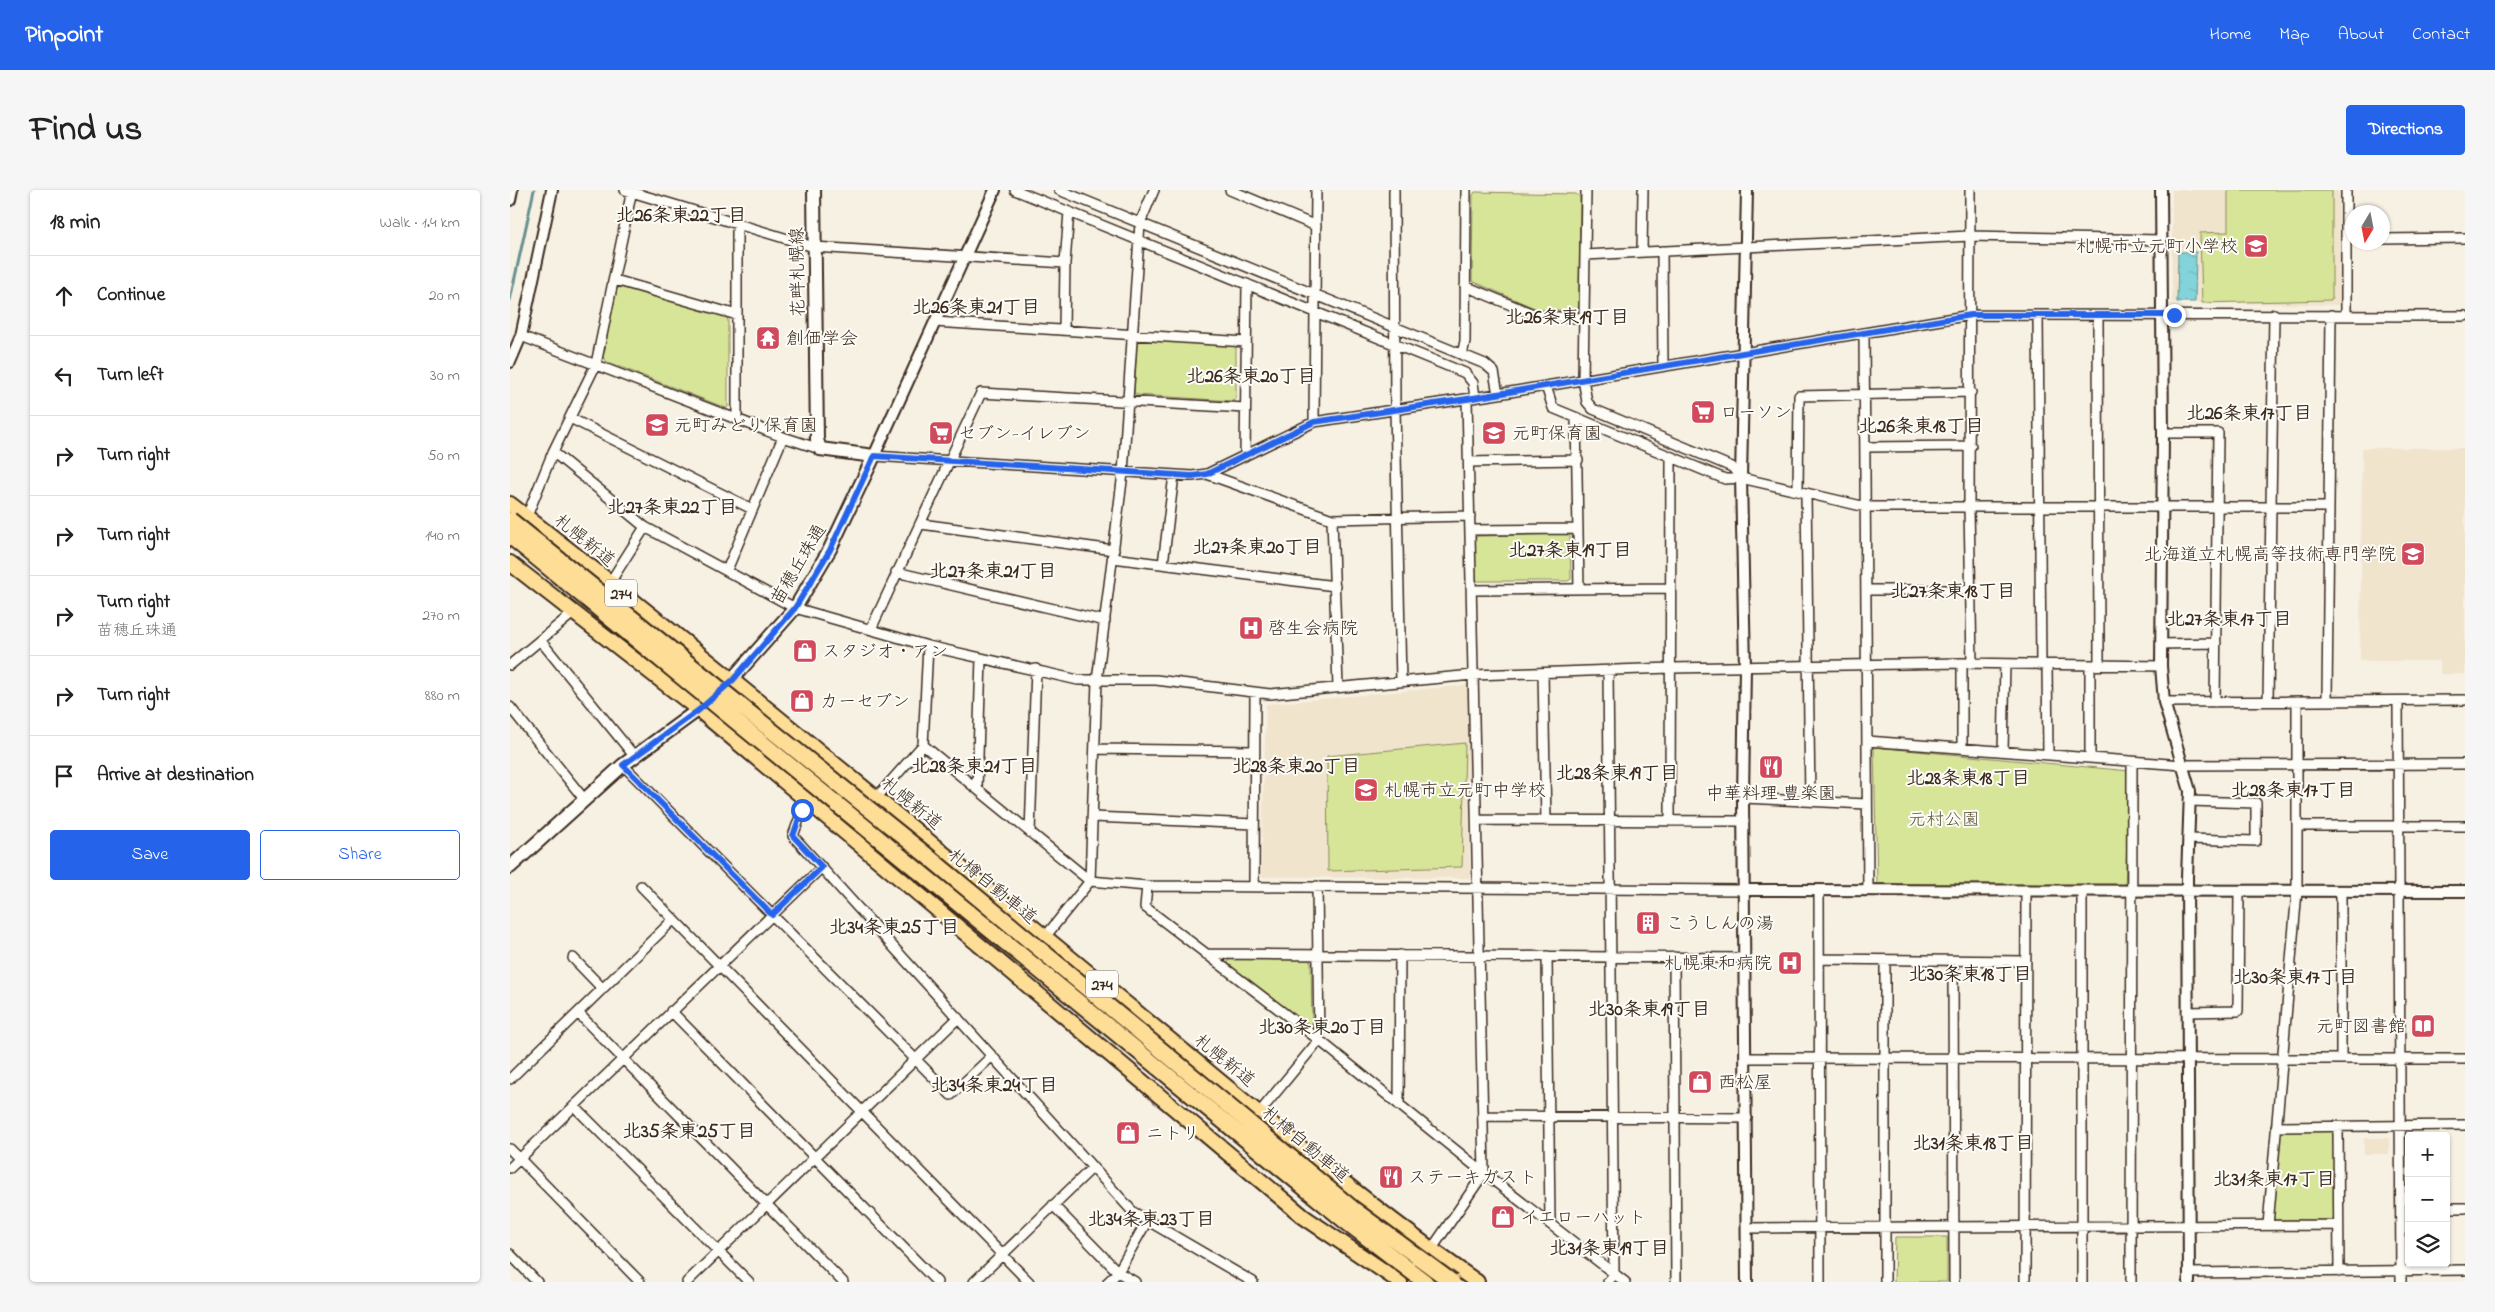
<!DOCTYPE html>
<meta charset="utf-8">
<style>
:root{--surface:#fff;--page:#f6f6f6;--text:#222;--muted:#767676;--line:#e0e0e0;--accent:#2563eb}
body{margin:0;font-family:"Indie Flower","Klee One",sans-serif;background:var(--page);color:var(--text)}
.controls{position:absolute;right:15px;bottom:15px;display:grid;overflow:hidden;border-radius:5px;box-shadow:0 1px 4px #0004}
.controls button{width:45px;height:45px;display:grid;place-items:center;padding:0;border:0;border-bottom:1px solid var(--line);background:var(--surface);color:var(--text);font:25px sans-serif}
.compass{position:absolute;left:1835px;top:15px;width:45px;height:45px;border-radius:50%;background:var(--surface);box-shadow:0 1px 4px #0004;rotate:190deg}
.stop{position:absolute;width:15px;height:15px;margin:-11px;border:4px solid #2563eb;border-radius:50%;background:#fff}
.stop.end{background:#2563eb;border-color:#fff;box-shadow:0 1px 5px #0008}
.list{margin:0;padding:0;list-style:none}
h2{display:flex;justify-content:space-between;align-items:center;height:65px;margin:0;padding:0 20px;font-size:21px}
h2 small{font-size:16px;font-weight:400;color:var(--muted)}
.list li{display:grid;grid-template-columns:32px 1fr auto;gap:15px;align-items:center;box-sizing:border-box;height:80px;padding:0 20px;border-top:1px solid var(--line)}
.list b{display:block;font-size:19px;white-space:nowrap}
.list p{margin:0;font-size:16px;white-space:nowrap;color:var(--muted)}
.list em{font-size:16px;font-style:normal;color:var(--muted)}
.actions{display:flex;gap:10px;padding:15px 20px}
.actions a{flex:1;padding:11px 0;border:1px solid var(--accent);border-radius:5px;text-align:center;font-size:18px;color:var(--accent)}
.actions .main{background:var(--accent);color:#fff}
.icon{flex:none;width:28px;height:28px;fill:none;stroke:currentColor;stroke-width:2;stroke-linecap:round;stroke-linejoin:round}
.map{position:relative;flex:none;width:1955px;height:1092px;overflow:hidden;border-radius:5px}
header{display:flex;align-items:center;gap:30px;box-sizing:border-box;height:70px;padding:0 25px;background:var(--accent);color:#fff}
header strong{font-size:24px}
nav{display:flex;gap:28px;margin-inline-start:auto;font-size:18px}
.intro{display:flex;align-items:center;justify-content:space-between;box-sizing:border-box;height:120px;padding:0 30px}
h1{margin:0;font-size:35px}
.button{padding:12px 22px;border-radius:5px;background:var(--accent);color:#fff;font-size:18px;font-weight:700}
main{display:flex;gap:30px;padding:0 30px}
aside{flex:1;background:var(--surface);border-radius:5px;box-shadow:0 1px 4px #0004}
.map>svg:first-child{display:block}
.built{fill:#f0e4cd}
.green{fill:#d7e598;stroke:#89885b}
.water{fill:url(#water-ripples);stroke:#66908f}
.lines{fill:none;stroke-linecap:round;stroke-linejoin:round}
.stream{stroke:#66908f;stroke-width:3}
.minor-casing{stroke:#3b2a1e;stroke-width:12}
.tertiary-casing{stroke:#3b2a1e;stroke-width:14}
.secondary-casing{stroke:#3b2a1e;stroke-width:16}
.trunk-casing{stroke:#3b2a1e;stroke-width:18}
.minor{stroke:#fdfcf7;stroke-width:9}
.tertiary{stroke:#fdfcf7;stroke-width:10}
.secondary{stroke:#fdfcf7;stroke-width:12}
.trunk{stroke:#fedd96;stroke-width:14}
.motorway-bridge-casing{stroke:#3b2a1e;stroke-width:19;stroke-linecap:butt}
.motorway-bridge{stroke:#fedd96;stroke-width:15}
.route{stroke:#2563eb;stroke-width:6}
.labels{text-anchor:middle;stroke-width:4;stroke-linejoin:round;paint-order:stroke}
.shield{fill:#fdfcf7;stroke:#75695f;stroke-width:1}
.shield-label{font-size:16px;font-weight:bold;fill:#3b2a1e}
.poi-label{font-size:18px;fill:#3b2a1e;stroke:#fdfcf7;text-anchor:start}
.street-label{font-size:18px;fill:#3b2a1e;stroke:#fdfcf7}
.park-label{font-size:18px;fill:#62593c;stroke:#fdfcf7}
.neighbourhood-label{font-size:19px;font-weight:bold;fill:#3b2a1e;stroke:#fdfcf7}
</style>
<header>
<strong>Pinpoint</strong>
<nav><a>Home</a><a>Map</a><a>About</a><a>Contact</a></nav>
</header>
<div class="intro"><h1>Find us</h1><a class="button">Directions</a></div>
<main>
<aside>
<h2>18 min<small>Walk · 1.4 km</small></h2>
<ul class="list">
<li><svg class="icon" aria-label="ahead" viewBox="0 0 24 24"><path d="M12 20V5M6 11l6-6 6 6"/></svg><div><b>Continue</b></div><em>20 m</em></li>
<li><svg class="icon" aria-label="left" viewBox="0 0 24 24"><path d="M17 20v-9H6M10 6l-5 5 5 5"/></svg><div><b>Turn left</b></div><em>30 m</em></li>
<li><svg class="icon" aria-label="right" viewBox="0 0 24 24"><path d="M7 20v-9h11M14 6l5 5-5 5"/></svg><div><b>Turn right</b></div><em>50 m</em></li>
<li><svg class="icon" aria-label="right" viewBox="0 0 24 24"><path d="M7 20v-9h11M14 6l5 5-5 5"/></svg><div><b>Turn right</b></div><em>140 m</em></li>
<li><svg class="icon" aria-label="right" viewBox="0 0 24 24"><path d="M7 20v-9h11M14 6l5 5-5 5"/></svg><div><b>Turn right</b><p>苗穂丘珠通</p></div><em>270 m</em></li>
<li><svg class="icon" aria-label="right" viewBox="0 0 24 24"><path d="M7 20v-9h11M14 6l5 5-5 5"/></svg><div><b>Turn right</b></div><em>880 m</em></li>
<li><svg class="icon" aria-label="arrive" viewBox="0 0 24 24"><path d="M6 21V4h12l-3 4 3 4H6"/></svg><div><b>Arrive at destination</b></div></li>
</ul>
<div class="actions"><a class="main">Save</a><a>Share</a></div>
</aside>
<div class="map">
<svg width="1955" height="1092" viewBox="0 0 1955 1092">
<defs>
<pattern id="water-ripples" width="26" height="14" patternUnits="userSpaceOnUse" patternTransform="scale(1.25)"><rect width="26" height="14" fill="#82d4da"/><path d="M2 4q2-2 4 0t4 0M15 11q2-2 4 0t4 0" fill="none" stroke="#71b6bb"/></pattern>
</defs>
<rect width="100%" height="100%" fill="#f7f1e4"/>
<filter id="ink" filterUnits="userSpaceOnUse"><feTurbulence type="fractalNoise" baseFrequency=".02" numOctaves="2"/><feDisplacementMap in="SourceGraphic" scale="10" xChannelSelector="R" yChannelSelector="G"/><feConvolveMatrix kernelMatrix="1 2 1 2 8 2 1 2 1" color-interpolation-filters="sRGB"/></filter>
<g filter="url(#ink)">
<path class="built" d="M1662 0H1829L1830 115 1662 112Z
M1852 258H1955V484H1930V471H1850Z
M958 495 960 688 751 687 756 514Z
M1854 948H1879V964H1854Z"/>
<path class="green" d="M1718 0H1822V110L1692 113 1690 43 1718 42Z
M965 2 1066 4 1070 7 1069 117 1065 120H1029L962 91 963 5Z
M110 97 216 127 218 130V217L216 218 95 171 93 167 106 99Z
M630 150 724 154 726 158V209L722 211 628 205 624 203 627 152Z
M1057 344 1060 345 1061 389 1058 391H968L966 389 965 349 968 346Z
M955 553 952 677 818 681 817 566Z
M1364 557 1620 581 1615 697 1367 694Z
M719 768 797 769 801 772 802 834 799 835 718 774Z
M1770 940H1823L1826 1025 1821 1030H1763Z
M1385 1047H1437V1092H1384Z"/>
<path class="water" d="M1668 62H1686L1685 112H1667Z"/>
<g class="lines">
<path class="stream" d="M0 110 24 0"/>
<defs>
<path id="minor" d="M115 0 304 57 555 73
M505 0 955 183 963 193 965 207
M549 0 975 174 984 182 988 204
M720 0 806 36
M884 0 885 219 891 491
M1076 0 1073 189 1077 212 1083 219 1222 277 1231 288
M1460 0 1459 318 1462 473
M1836 0V125
M227 34V230
M1872 49 1955 48
M1152 61 1153 176
M1132 62 1133 0
M1075 65 1460 46 1651 50
M105 90 227 125
M955 96 1028 126 1074 128
M1528 125 1531 475
M1588 126 1589 475
M425 132 736 152
M554 140 555 73 559 22
M1354 143 1358 700
M11 146 273 247 310 259
M952 165 955 151 956 0
M1036 196 1043 218 1215 289 1231 288 1356 317H1819
M60 228 242 319
M1066 228 1069 399
M804 232 806 0
M1653 243H1708L1705 512
M1355 257 1461 256
M43 262 135 337 285 418 418 456 568 490H646L760 504 963 485 1161 478 1452 473 1651 476
M364 266 682 286 697 284 804 232 988 204 1461 125 1955 126
M735 266 737 94
M959 272 1068 270
M697 284 822 329 828 497
M1288 301 1289 206 1461 202
M1296 303 1300 611
M17 326 43 262 86 174 122 0
M822 329 960 326
M411 334 604 360
M961 340 1068 339
M603 368 825 396
M653 374 664 285
M217 380 273 247
M386 382 595 431
M99 394 135 337
M963 400 1161 398
M1356 400H1462
M361 439 471 203 735 218
M30 450 125 567
M1651 454 1706 453
M418 456 413 555 580 691 587 491 613 283 630 33 644 0
M0 475 63 423
M1537 475 1538 564
M1098 481 1104 1084 1098 1092
M1033 483 1036 631
M1817 510 1821 125
M1758 511 1764 124
M1888 511 1891 1092
M1654 512 1955 510
M0 517 74 609
M1357 551 1672 575 1955 574
M1452 557V473
M586 559 744 561
M1493 561 1495 474
M1580 568V475
M113 575 441 905 482 866
M467 599 471 468
M366 608 413 555
M1233 608 1357 614
M296 610 283 646 623 1022 743 1092
M583 627 744 634
M967 630 1234 631
M1160 631 1161 267
M1788 636H1955
M520 642 526 479
M1678 649 1746 651V613L1679 611
M131 696 519 1092
M637 696 635 717 809 850 974 983 1115 1092
M744 696 745 503
M1309 700 1310 1092
M1572 700V1092
M1831 701V869
M535 747 580 691 637 696 1234 700
M696 764 1235 768
M1037 766 1040 1034
M1164 767 1166 1092
M63 768 93 799
M1309 769 1516 771
M1375 770V1092
M1443 771 1444 1092
M161 821 427 1092
M1677 822 1728 821 1729 701
M68 823 333 1092
M1236 868 1955 869
M0 889 164 729
M889 915 890 765
M64 916 239 1092
M749 923 809 850 807 696
M974 926 1237 928
M1766 937 1955 935
M1828 937 1829 1082
M0 959 130 1092
M0 978 312 677
M543 1015 608 1082 625 1092
M1936 1018H1955
M1758 1035 1787 701V511
M1237 1038 1828 1035
M921 1060 974 983 957 209
M0 1064 27 1092
M1679 1083 1955 1080
M177 1092 448 828
M464 1092 582 978
M598 1092 608 1082 637 1031
M1515 1092 1516 700
M1621 1092 1622 572"/>
<path id="tertiary" d="M1651 0 1653 243 1651 476 1654 512 1680 601 1677 688 1679 1092
M0 10 2 0
M0 172 11 146 42 0
M364 266 485 0
M1234 700 1955 701
M1237 1092 1233 608 1235 477 1231 288 1237 0"/>
<path id="secondary" d="M216 496 285 418 320 359 364 266 310 259 307 250 304 0
M0 677 113 575 196 514"/>
<path id="trunk" d="M0 314C212 478 417 651 625 821 737 913 848 1009 967 1092
M0 373 189 520 794 1027 890 1092"/>
</defs>
<use href="#minor" class="minor-casing"/>
<use href="#tertiary" class="tertiary-casing"/>
<use href="#secondary" class="secondary-casing"/>
<use href="#trunk" class="trunk-casing"/>
<use href="#minor" class="minor"/>
<use href="#tertiary" class="tertiary"/>
<use href="#secondary" class="secondary"/>
<use href="#trunk" class="trunk"/>
<defs>
<path id="motorway-bridge" d="M0 330 415 664 843 1019 942 1092
M0 346 834 1030 915 1092"/>
</defs>
<use href="#motorway-bridge" class="motorway-bridge-casing"/>
<use href="#motorway-bridge" class="motorway-bridge"/>
</g>
</g>
<g class="lines" filter="url(#ink)">
<path class="route" d="M292 620 283 646 312 677 262 725 113 575 189 520 223 490 285 418 320 360 364 266 682 286 697 284 804 232 957 209 1461 125H1664"/>
</g>
<defs>
<symbol id="school-square" viewBox="-11 -11 22 22"><rect x="-9" y="-9" width="18" height="18" rx="4" fill="#d1495b" stroke="#fdfcf7"/><path d="M0-5L7-2L0 1L-7-2ZM-4 1L0 2.5L4 1V4Q0 6-4 4Z" fill="#fff"/></symbol>
<symbol id="temple-square" viewBox="-11 -11 22 22"><rect x="-9" y="-9" width="18" height="18" rx="4" fill="#d1495b" stroke="#fdfcf7"/><path d="M0-6L5-2H3V0L6.5 2.5H4V6H1.5V3h-3V6H-4V2.5H-6.5L-3 0V-2H-5Z" fill="#fff"/></symbol>
<symbol id="supermarket-square" viewBox="-11 -11 22 22"><rect x="-9" y="-9" width="18" height="18" rx="4" fill="#d1495b" stroke="#fdfcf7"/><path d="M-6-5.5h2.5l.6 2H6L4.5 2H-2.5L-4.4-4H-6ZM-1.5 3.2a1.3 1.3 0 1 0 .1 0ZM3 3.2a1.3 1.3 0 1 0 .1 0Z" fill="#fff"/></symbol>
<symbol id="hospital-square" viewBox="-11 -11 22 22"><rect x="-9" y="-9" width="18" height="18" rx="4" fill="#d1495b" stroke="#fdfcf7"/><path d="M-5-5h3v3.5h4V-5h3V5h-3V1.5h-4V5h-3Z" fill="#fff"/></symbol>
<symbol id="shop-square" viewBox="-11 -11 22 22"><rect x="-9" y="-9" width="18" height="18" rx="4" fill="#d1495b" stroke="#fdfcf7"/><path d="M-5-2.5h2.3a2.7 3.5 0 0 1 5.4 0H5L5.5 6h-11ZM-1.5-2.5h3a1.5 2.3 0 0 0-3 0Z" fill="#fff"/></symbol>
<symbol id="restaurant-square" viewBox="-11 -11 22 22"><rect x="-9" y="-9" width="18" height="18" rx="4" fill="#d1495b" stroke="#fdfcf7"/><path d="M-5-6h1v4h1v-4h1v4h1v-4h1v5L-1.5 .5V6h-2V.5L-5-1ZM5-6V6H3V1.5H1.5Q1.5-4 5-6Z" fill="#fff"/></symbol>
<symbol id="building-square" viewBox="-11 -11 22 22"><rect x="-9" y="-9" width="18" height="18" rx="4" fill="#d1495b" stroke="#fdfcf7"/><path d="M-4-6H4V6H1V3H-1V6H-4ZM-2.5-4.3h1.7v1.8h-1.7ZM.8-4.3h1.7v1.8H.8ZM-2.5-1h1.7V.8h-1.7ZM.8-1h1.7V.8H.8Z" fill="#fff"/></symbol>
<symbol id="library-square" viewBox="-11 -11 22 22"><rect x="-9" y="-9" width="18" height="18" rx="4" fill="#d1495b" stroke="#fdfcf7"/><path d="M-6-4Q-3-5.5-.7-3.5V5Q-3 3-6 4ZM6-4Q3-5.5 .7-3.5V5Q3 3 6 4Z" fill="#fff"/></symbol>
</defs>
<g fill-rule="evenodd">
<use href="#school-square" x="1732" y="42" width="28" height="28"/>
<use href="#temple-square" x="244" y="134" width="28" height="28"/>
<use href="#supermarket-square" x="1179" y="208" width="28" height="28"/>
<use href="#school-square" x="133" y="221" width="28" height="28"/>
<use href="#supermarket-square" x="417" y="229" width="28" height="28"/>
<use href="#school-square" x="970" y="229" width="28" height="28"/>
<use href="#school-square" x="1889" y="350" width="28" height="28"/>
<use href="#hospital-square" x="727" y="424" width="28" height="28"/>
<use href="#shop-square" x="281" y="447" width="28" height="28"/>
<use href="#shop-square" x="278" y="497" width="28" height="28"/>
<use href="#restaurant-square" x="1247" y="563" width="28" height="28"/>
<use href="#school-square" x="842" y="586" width="28" height="28"/>
<use href="#building-square" x="1124" y="719" width="28" height="28"/>
<use href="#hospital-square" x="1266" y="759" width="28" height="28"/>
<use href="#library-square" x="1899" y="822" width="28" height="28"/>
<use href="#shop-square" x="1176" y="878" width="28" height="28"/>
<use href="#shop-square" x="604" y="929" width="28" height="28"/>
<use href="#restaurant-square" x="867" y="973" width="28" height="28"/>
<use href="#shop-square" x="979" y="1013" width="28" height="28"/>
</g>
<g class="labels">
<g class="shield">
<rect x="95" y="389.5" width="32" height="27" rx="4"/>
<rect x="576" y="780.5" width="32" height="27" rx="4"/>
</g>
<g class="shield-label">
<text x="111" y="409">274</text>
<text x="592" y="800">274</text>
</g>
<g class="poi-label">
<text x="1728" y="62" text-anchor="end">札幌市立元町小学校</text>
<text x="276" y="154">創価学会</text>
<text x="1210" y="228">ローソン</text>
<text x="164" y="241">元町みどり保育園</text>
<text x="448" y="249">セブン-イレブン</text>
<text x="1002" y="249">元町保育園</text>
<text x="1886" y="370" text-anchor="end">北海道立札幌高等技術専門学院</text>
<text x="758" y="444">啓生会病院</text>
<text x="312" y="467">スタジオ・アン</text>
<text x="310" y="517">カーセブン</text>
<text x="874" y="606">札幌市立元町中学校</text>
<text x="1261" y="609" text-anchor="middle">中華料理 豊楽園</text>
<text x="1156" y="739">こうしんの湯</text>
<text x="1262" y="779" text-anchor="end">札幌東和病院</text>
<text x="1896" y="842" text-anchor="end">元町図書館</text>
<text x="1208" y="898">西松屋</text>
<text x="636" y="949">ニトリ</text>
<text x="898" y="993">ステーキガスト</text>
<text x="1010" y="1033">イエローハット</text>
</g>
<g class="street-label">
<text transform="translate(287 82) rotate(-91)" y="6">花畔札幌線</text>
<text transform="translate(75 350) rotate(39)" y="6">札幌新道</text>
<text transform="translate(288 374) rotate(-59)" y="6">苗穂丘珠通</text>
<text transform="translate(402 613) rotate(39)" y="6">札幌新道</text>
<text transform="translate(483 696) rotate(39)" y="6">札樽自動車道</text>
<text transform="translate(715 870) rotate(39)" y="6">札幌新道</text>
<text transform="translate(796 954) rotate(40)" y="6">札樽自動車道</text>
</g>
<g class="park-label">
<text x="1434" y="635">元村公園</text>
</g>
<g class="neighbourhood-label">
<text x="171" y="31">北26条東22丁目</text>
<text x="466" y="123">北26条東21丁目</text>
<text x="1057" y="133">北26条東19丁目</text>
<text x="741" y="192">北26条東20丁目</text>
<text x="1739" y="229">北26条東17丁目</text>
<text x="1411" y="242">北26条東18丁目</text>
<text x="162" y="323">北27条東22丁目</text>
<text x="747" y="363">北27条東20丁目</text>
<text x="1060" y="366">北27条東19丁目</text>
<text x="483" y="387">北27条東21丁目</text>
<text x="1443" y="407">北27条東18丁目</text>
<text x="1719" y="435">北27条東17丁目</text>
<text x="464" y="582">北28条東21丁目</text>
<text x="786" y="582">北28条東20丁目</text>
<text x="1107" y="589">北28条東19丁目</text>
<text x="1458" y="594">北28条東18丁目</text>
<text x="1783" y="606">北28条東17丁目</text>
<text x="384" y="743">北34条東25丁目</text>
<text x="1460" y="790">北30条東18丁目</text>
<text x="1785" y="793">北30条東17丁目</text>
<text x="1139" y="825">北30条東19丁目</text>
<text x="812" y="843">北30条東20丁目</text>
<text x="484" y="901">北34条東24丁目</text>
<text x="179" y="947">北35条東25丁目</text>
<text x="1463" y="959">北31条東18丁目</text>
<text x="1764" y="995">北31条東17丁目</text>
<text x="641" y="1035">北34条東23丁目</text>
<text x="1099" y="1064">北31条東19丁目</text>
</g>
</g>
</svg>
<div class="controls">
<button>+</button>
<button>−</button>
<button><svg class="icon" aria-label="layers" viewBox="0 0 24 24"><path d="M12 4l9 5-9 5-9-5zM3 14l9 5 9-5"/></svg></button>
</div>
<svg class="compass" viewBox="-18 -18 36 36"><path d="M0-13l5 13h-10z" fill="#e53935"/><path d="M0 13l5-13h-10z" fill="#767676"/></svg>
<div class="stop" style="left:292px;top:620px"></div>
<div class="stop end" style="left:1664px;top:125px"></div>
</div>
</main>
